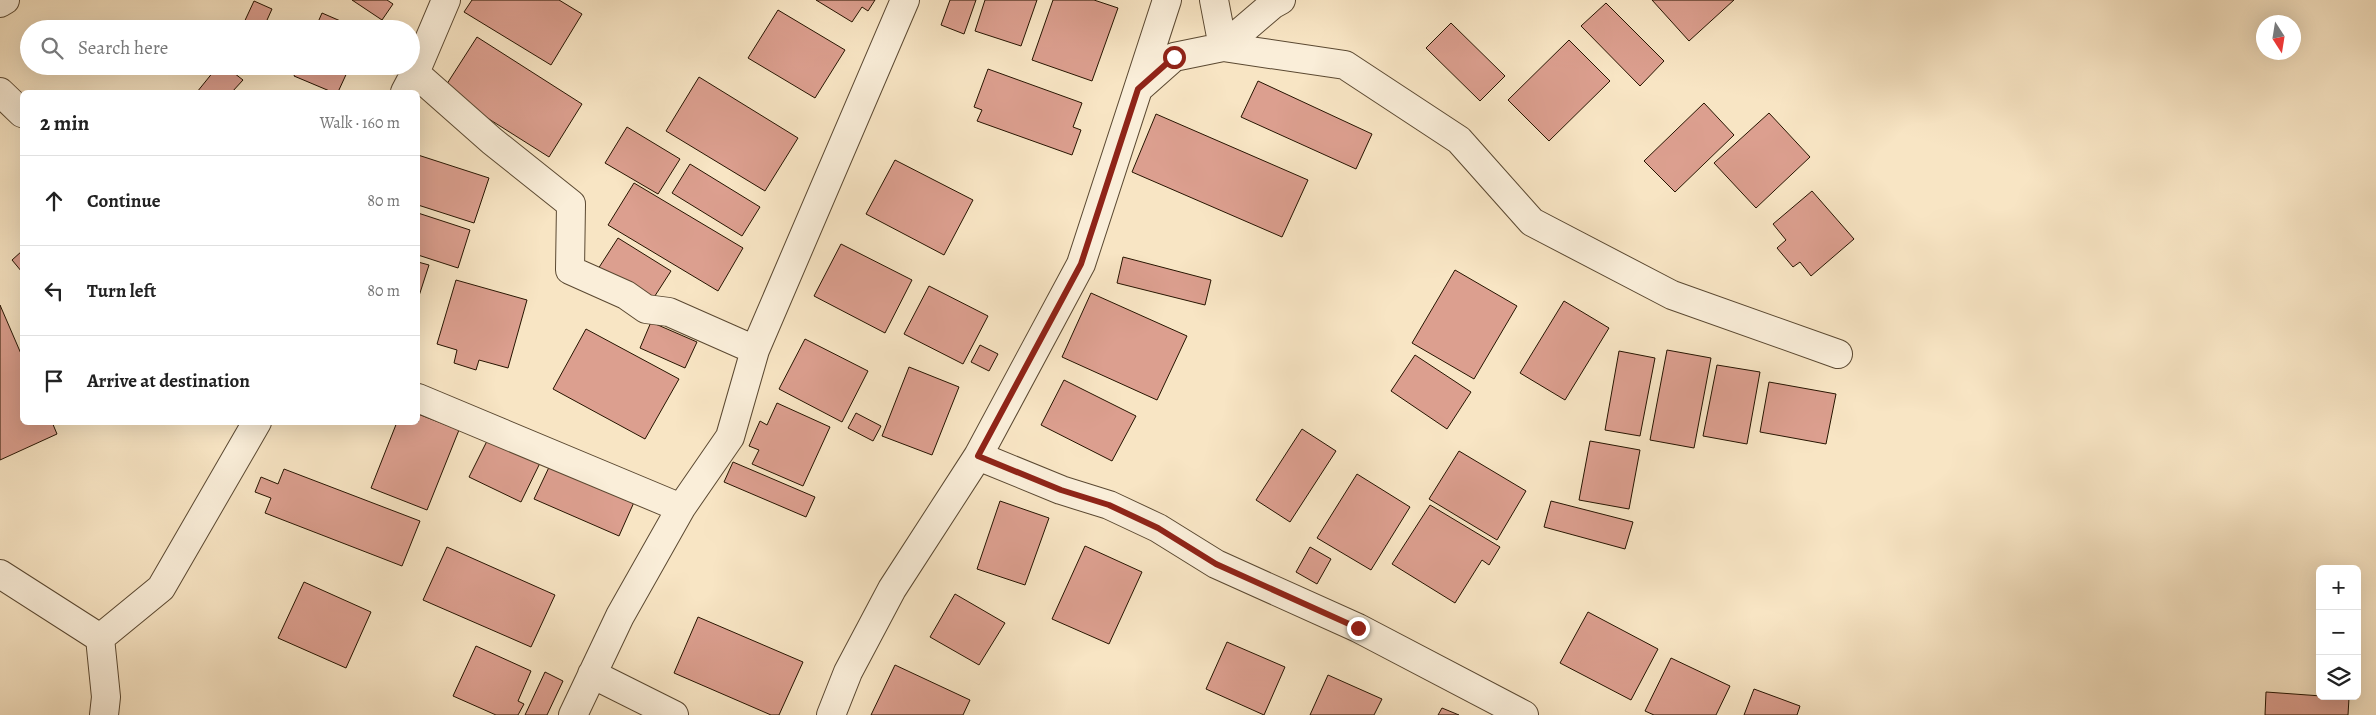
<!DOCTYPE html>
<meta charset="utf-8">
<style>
:root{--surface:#fff;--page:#f2f2f2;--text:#222;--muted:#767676;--line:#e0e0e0}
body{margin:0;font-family:Alegreya,serif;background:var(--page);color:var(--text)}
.controls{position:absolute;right:15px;bottom:15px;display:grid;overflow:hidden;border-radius:8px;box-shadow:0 5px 20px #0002}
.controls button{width:45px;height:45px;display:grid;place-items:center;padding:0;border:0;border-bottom:1px solid var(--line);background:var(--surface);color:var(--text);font:25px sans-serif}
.compass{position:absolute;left:2256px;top:15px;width:45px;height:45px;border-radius:50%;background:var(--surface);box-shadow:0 5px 20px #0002;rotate:168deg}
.stop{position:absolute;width:15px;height:15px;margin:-11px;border:4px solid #8f2418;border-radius:50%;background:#fff}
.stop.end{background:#8f2418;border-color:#fff;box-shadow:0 1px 5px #0008}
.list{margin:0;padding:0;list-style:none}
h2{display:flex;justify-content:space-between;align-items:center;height:65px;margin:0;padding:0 20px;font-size:21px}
h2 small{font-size:16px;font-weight:400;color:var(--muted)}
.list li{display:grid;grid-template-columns:32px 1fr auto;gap:15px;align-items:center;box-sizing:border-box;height:90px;padding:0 20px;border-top:1px solid var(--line)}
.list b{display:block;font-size:19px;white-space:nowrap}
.list em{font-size:16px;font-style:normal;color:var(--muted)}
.icon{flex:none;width:28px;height:28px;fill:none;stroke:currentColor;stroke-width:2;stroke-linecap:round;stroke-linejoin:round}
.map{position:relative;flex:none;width:2376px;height:715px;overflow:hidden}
.search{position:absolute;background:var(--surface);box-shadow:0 5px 20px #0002;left:20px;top:20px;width:400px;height:55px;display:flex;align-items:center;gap:12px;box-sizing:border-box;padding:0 18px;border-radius:28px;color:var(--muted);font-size:19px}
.panel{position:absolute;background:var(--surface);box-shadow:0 5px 20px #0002;left:20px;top:90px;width:400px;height:335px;border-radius:8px}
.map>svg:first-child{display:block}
.building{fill:#dc9f8f;stroke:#261400}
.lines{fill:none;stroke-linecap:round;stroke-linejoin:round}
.minor-casing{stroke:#5a4831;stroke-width:30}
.minor{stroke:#faeed9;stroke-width:28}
.route{stroke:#8f2418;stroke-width:6}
</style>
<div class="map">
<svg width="2376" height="715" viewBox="0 0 2376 715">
<rect width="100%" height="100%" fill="#f8e5c4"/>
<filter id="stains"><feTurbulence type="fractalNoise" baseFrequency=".004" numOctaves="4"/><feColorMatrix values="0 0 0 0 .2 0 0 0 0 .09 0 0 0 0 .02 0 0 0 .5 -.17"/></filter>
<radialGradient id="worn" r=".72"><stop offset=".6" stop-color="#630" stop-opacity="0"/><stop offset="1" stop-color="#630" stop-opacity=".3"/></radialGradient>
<path class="building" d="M352 0H387L393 4 382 20Z
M472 0H559L582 14 551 65 464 12Z
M816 0H875L868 11 862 7 852 22Z
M950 0H976L964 34 941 25Z
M985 0H1037L1021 46 975 31Z
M1053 0H1094L1118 8 1092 81 1032 60Z
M1652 0H1734L1689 41Z
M254 1 272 9 263 29H241Z
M1606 3 1664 61 1640 86 1581 26Z
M778 10 845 50 815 98 748 58Z
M322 13 359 29H315Z
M1451 23 1505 76 1480 101 1426 48Z
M477 37 582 104 549 157 443 90Z
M1569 40 1610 81 1549 141 1508 100Z
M218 66H225L243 80 232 92H197Z
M298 66H350L338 92H332L294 76Z
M988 69 1082 103 1073 127 1081 130 1072 155 977 121 982 110 974 107Z
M699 77 798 138 765 191 666 131Z
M1258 81 1372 134 1356 169 1241 117Z
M1704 103 1734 135 1675 192 1644 161Z
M1769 113 1810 157 1756 208 1714 163Z
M1156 114 1308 180 1282 237 1132 172Z
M627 127 680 159 658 194 605 163Z
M418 155 489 178 474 223 418 205Z
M895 160 973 200 944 255 866 214Z
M690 164 760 207 742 236 672 193Z
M634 183 743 248 718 291 608 225Z
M1812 191 1854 239 1811 276 1800 262 1793 267 1777 248 1786 240 1773 224Z
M418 213 470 230 458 268 418 255Z
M618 238 671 271 651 302 598 269Z
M841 244 912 280 885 333 814 296Z
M22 251V272L12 260Z
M1123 257 1211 280 1205 305 1117 283Z
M418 262 429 265 418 299Z
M1455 270 1517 306 1474 379 1412 343Z
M456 280 527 300 508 368 479 360 476 370 454 363 457 350 437 344Z
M929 286 988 316 963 364 904 334Z
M1091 293 1187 336 1157 400 1062 357Z
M1564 301 1609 328 1565 400 1520 373Z
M0 305 22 356V422H52L57 434 0 460Z
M651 322 697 342 685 368 640 348Z
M586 329 679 379 645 439 553 389Z
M805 339 868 371 842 422 779 389Z
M980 345 998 354 989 371 971 362Z
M1667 350 1711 358 1694 448 1650 440Z
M1619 351 1655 358 1640 436 1605 430Z
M1415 355 1471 392 1447 429 1391 391Z
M1717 365 1760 372 1747 444 1703 436Z
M909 367 959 387 932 455 882 436Z
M1064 380 1136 416 1112 461 1041 425Z
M1769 382 1836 394 1826 444 1760 432Z
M777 403 830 427 803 486 752 464 759 450 749 446 760 421 767 425Z
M856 413 881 426 873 441 848 428Z
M418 414 459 430 427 510 371 488 397 422H418Z
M1302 429 1336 451 1290 522 1256 500Z
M488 439 540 463 521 502 469 477Z
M1590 441 1640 450 1629 509 1579 500Z
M1459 451 1526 491 1497 540 1429 499Z
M733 462 815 497 806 517 724 482Z
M551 463 635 500 619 536 534 499Z
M284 469 420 521 402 566 265 513 271 498 255 492 261 477 278 484Z
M1357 474 1410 507 1371 570 1317 538Z
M1000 501 1049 518 1025 585 977 569Z
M1551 501 1633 522 1625 549 1544 527Z
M1430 505 1500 547 1489 565 1482 560 1455 603 1392 564Z
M1085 546 1142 572 1109 644 1052 619Z
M447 547 555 595 531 647 423 600Z
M1310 547 1331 559 1317 584 1296 572Z
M304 582 371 612 346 668 278 638Z
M955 594 1005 623 979 665 930 637Z
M1588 612 1658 649 1631 700 1560 663Z
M698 617 803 662 779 715H771L674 673Z
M1227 642 1285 667 1264 715 1206 689Z
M476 646 531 671 518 701 524 704 518 715H496L453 696Z
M1671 658 1730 686 1716 715H1654L1645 711Z
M895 665 970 700 963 715H871Z
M545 672 563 681 547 715H525Z
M1328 675 1382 699 1374 715H1310Z
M1754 689 1800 706 1797 715H1744Z
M2266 692 2349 698 2348 715H2265Z
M1442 708 1459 715H1438Z"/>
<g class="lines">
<defs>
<path id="minor" d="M1214 0 1223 47 1345 65 1459 140 1532 222 1672 295 1838 354
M0 3 5 0
M415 73 446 0
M1139 88 1174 57 1223 47 1272 5 1281 0
M0 92 22 113
M405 92 415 73 492 141 571 204 570 270 626 295 646 309 669 312 755 350
M418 398 681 508
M978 456 1061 490 1109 505 1158 528 1216 564 1358 628 1524 715
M0 574 100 638
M592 674 674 715
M104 715 106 697 100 638 161 588 257 422
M573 715 620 616 681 508 730 437 755 350 905 0
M831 715 848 672 892 589 978 456 1081 264 1167 0"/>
</defs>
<use href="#minor" class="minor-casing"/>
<use href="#minor" class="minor"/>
</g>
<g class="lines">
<path class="route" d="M1174 57 1138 89 1081 264 978 456 1061 490 1109 505 1158 528 1216 564 1358 628"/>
</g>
<rect width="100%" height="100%" filter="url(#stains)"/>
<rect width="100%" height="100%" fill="url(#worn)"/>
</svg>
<div class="controls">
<button>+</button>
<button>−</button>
<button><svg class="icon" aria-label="layers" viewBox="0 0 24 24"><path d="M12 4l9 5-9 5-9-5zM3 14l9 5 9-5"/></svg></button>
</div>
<svg class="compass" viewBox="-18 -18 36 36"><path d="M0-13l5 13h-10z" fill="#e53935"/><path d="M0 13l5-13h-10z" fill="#767676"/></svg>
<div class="stop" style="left:1174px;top:57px"></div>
<div class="stop end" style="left:1358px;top:628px"></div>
<div class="search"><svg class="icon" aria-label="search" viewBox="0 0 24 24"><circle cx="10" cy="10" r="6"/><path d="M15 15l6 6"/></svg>Search here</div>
<section class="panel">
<h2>2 min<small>Walk · 160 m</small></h2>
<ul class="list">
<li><svg class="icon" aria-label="ahead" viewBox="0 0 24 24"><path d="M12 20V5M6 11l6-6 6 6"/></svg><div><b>Continue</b></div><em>80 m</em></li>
<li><svg class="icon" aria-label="left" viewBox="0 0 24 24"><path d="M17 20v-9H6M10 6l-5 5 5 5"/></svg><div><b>Turn left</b></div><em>80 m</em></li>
<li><svg class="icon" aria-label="arrive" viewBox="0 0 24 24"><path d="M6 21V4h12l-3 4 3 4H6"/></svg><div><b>Arrive at destination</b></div></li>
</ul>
</section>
</div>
